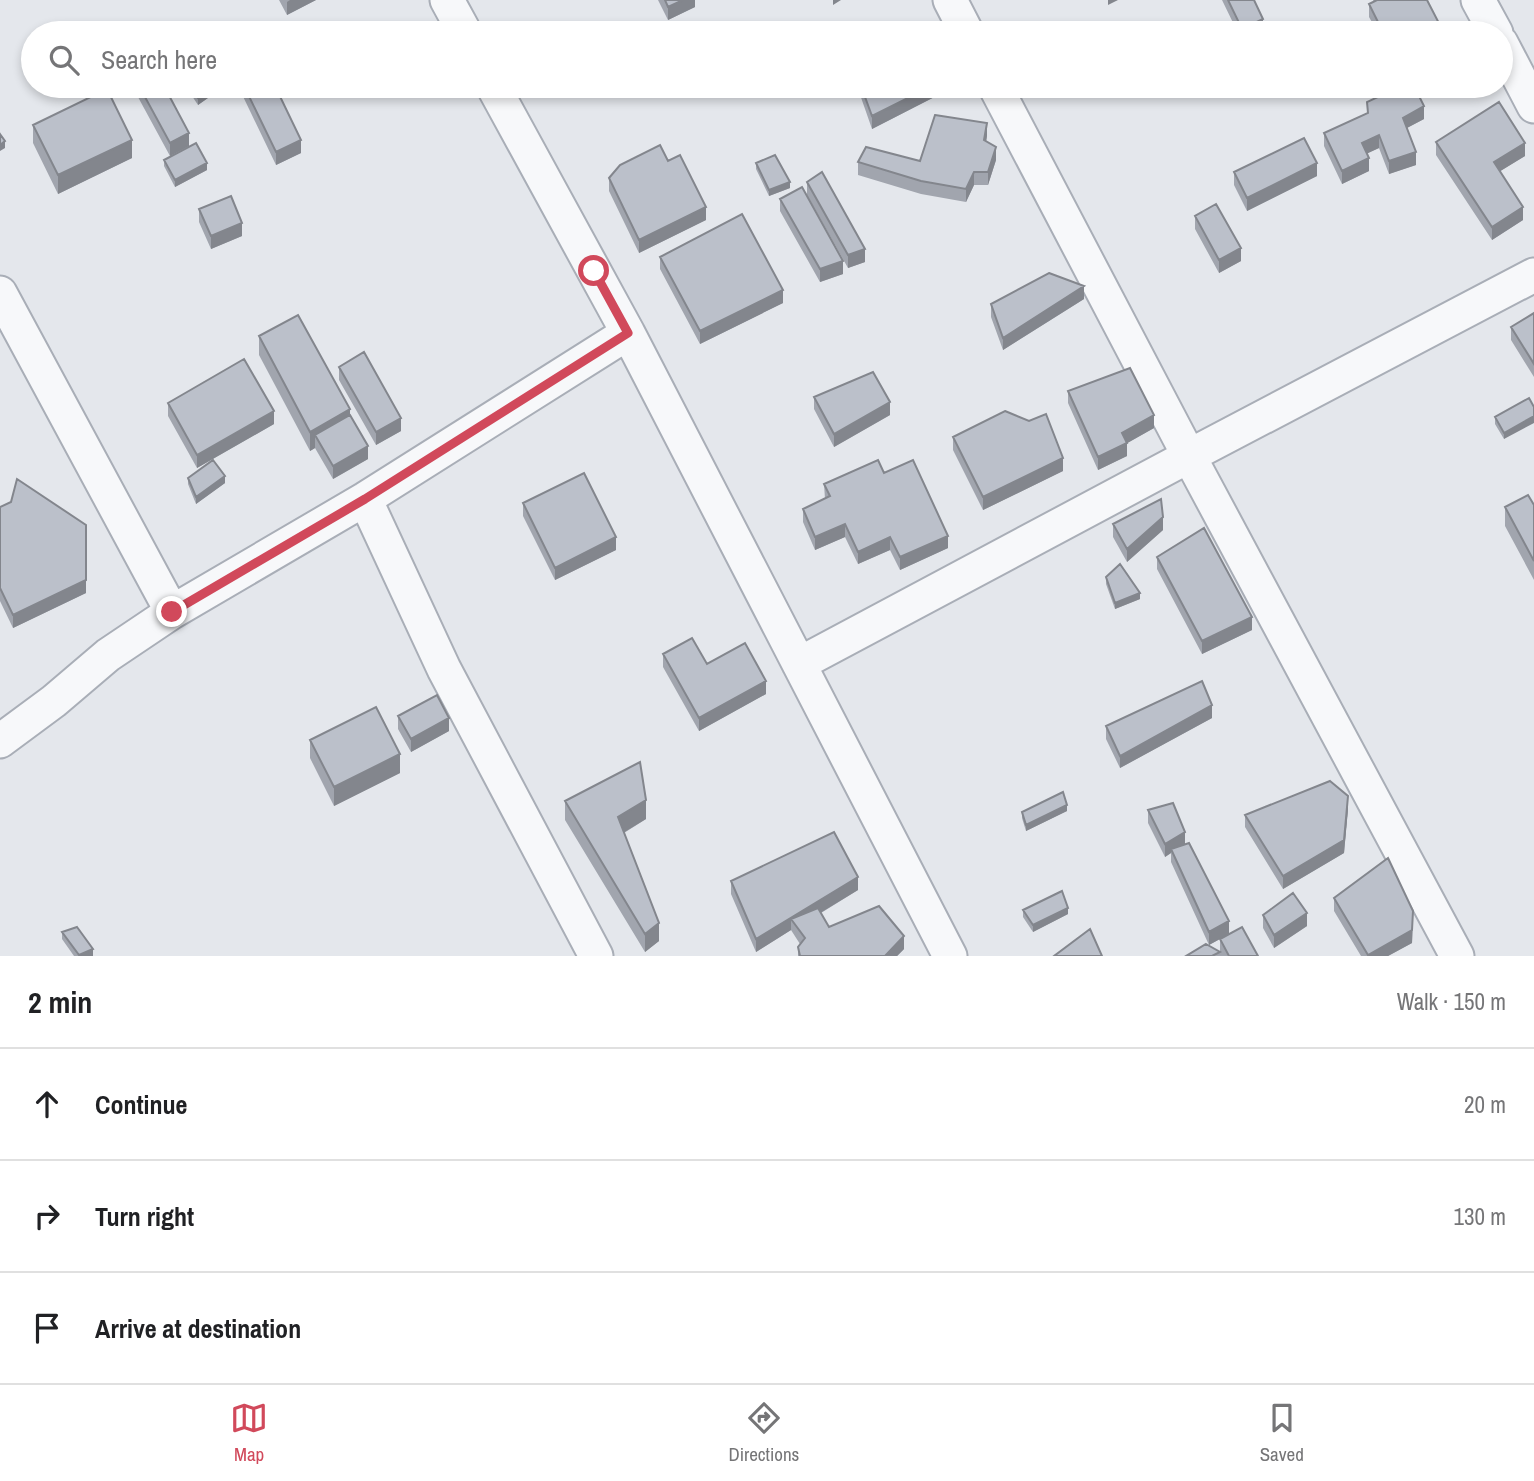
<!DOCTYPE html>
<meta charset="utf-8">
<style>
:root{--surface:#fff;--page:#f6f6f6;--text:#202124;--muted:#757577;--line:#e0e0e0;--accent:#d1495b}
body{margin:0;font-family:"Archivo Narrow",sans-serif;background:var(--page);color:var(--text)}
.stop{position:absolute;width:21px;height:21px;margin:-16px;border:5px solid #d1495b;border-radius:50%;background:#fff}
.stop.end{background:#d1495b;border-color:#fff;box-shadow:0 2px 7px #0008}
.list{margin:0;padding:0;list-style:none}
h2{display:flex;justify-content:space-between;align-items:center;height:91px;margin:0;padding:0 28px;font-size:30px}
h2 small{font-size:23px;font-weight:400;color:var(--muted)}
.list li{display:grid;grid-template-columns:46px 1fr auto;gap:21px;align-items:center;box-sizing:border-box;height:112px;padding:0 28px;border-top:2px solid var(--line)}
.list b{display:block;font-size:26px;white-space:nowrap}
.list em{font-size:23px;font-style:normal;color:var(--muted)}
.icon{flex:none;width:38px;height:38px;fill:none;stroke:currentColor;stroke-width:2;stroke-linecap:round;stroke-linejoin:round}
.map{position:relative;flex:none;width:1534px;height:956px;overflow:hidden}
.search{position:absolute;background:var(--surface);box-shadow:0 4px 10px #0003;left:21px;right:21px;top:21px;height:77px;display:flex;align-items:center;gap:18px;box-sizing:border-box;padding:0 24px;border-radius:38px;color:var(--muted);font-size:26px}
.sheet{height:427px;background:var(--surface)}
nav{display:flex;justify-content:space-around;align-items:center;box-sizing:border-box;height:98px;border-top:2px solid var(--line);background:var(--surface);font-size:19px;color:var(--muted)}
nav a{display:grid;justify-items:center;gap:4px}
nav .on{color:var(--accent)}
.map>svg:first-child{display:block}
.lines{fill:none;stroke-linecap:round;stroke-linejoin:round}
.minor-casing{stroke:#a9aeb7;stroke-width:37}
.minor{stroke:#f7f8fa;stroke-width:33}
.wall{fill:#a1a5ae}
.shaded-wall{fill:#83868d}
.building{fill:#bbc0ca;stroke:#83868d;stroke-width:2}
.route{stroke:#d1495b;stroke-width:9}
</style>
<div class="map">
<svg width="1534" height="956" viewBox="0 0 1534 956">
<rect width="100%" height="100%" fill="#e4e7ec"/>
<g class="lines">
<defs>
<path id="minor" d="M447 0 465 33
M950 0 967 33
M1478 0 1496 33
M1501 43 1534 106
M493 86 628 333 950 956
M995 86 1189 456 1457 956
M0 293 172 612
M365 499 444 669 596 956
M799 664 1189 456 1534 275
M0 741 54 701 108 655 172 612 365 499 628 333"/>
</defs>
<use href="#minor" class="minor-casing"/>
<use href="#minor" class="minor"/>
</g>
<path class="wall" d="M279 0H316L287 15Z
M658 0H695V7L668 20Z
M1222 0H1254L1263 32 1261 33H1238Z
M1373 0H1427L1444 33H1359V31L1373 24 1369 17V4L1374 2Z
M132 86H164L189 146 170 156Z
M222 86V88L198 105 192 96V90Z
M238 86H275L301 153 276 165Z
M857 86H950V89L872 129Z
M1367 102 1424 119 1407 128 1416 165 1389 174 1379 148 1367 153 1369 171 1342 184 1324 146V133L1367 113Z
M33 125 132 158 58 194 33 143Z
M987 136 986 142 996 160 988 185H974L966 202 921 194 858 175V162L920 161Z
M1436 142 1525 156 1500 171 1523 220 1492 240 1436 155Z
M164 160 207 170 175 187 164 166Z
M668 161 706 220 639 253 609 191V178Z
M756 163 790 188 769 196 756 169Z
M1234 172 1317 176 1247 211 1234 185Z
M807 182 865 262 848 268 807 195Z
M780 199 843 274 820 282 780 211Z
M199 209 242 236 211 249 199 222Z
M1195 216 1241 261 1219 273 1195 229Z
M660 257 783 303 700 344 660 269Z
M1084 299 1003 350 991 317V304Z
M1534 313V377L1511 340V327Z
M259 336 350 415 368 459 333 479 315 448 310 451 259 355Z
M339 367 401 431 376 445 339 380Z
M1068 391 1154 428 1127 443V456L1098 470 1068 403Z
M814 397 890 415 834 447 814 409Z
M1529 398 1504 439 1495 424V417Z
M168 403 274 424 197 468 168 416Z
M953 437 1063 471 983 510 953 450Z
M884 473 948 548 900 570 890 550 858 564 845 537 815 550 803 522V509L825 499 824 484Z
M188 478 225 483 196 504 188 484Z
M523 503 616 550 555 580 523 516Z
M1534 505V580L1505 526V507Z
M0 507 86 593 13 628 0 601Z
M1113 524 1163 530 1127 562 1113 537Z
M1157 557 1252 630 1202 654 1157 569Z
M1106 577 1140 599 1115 609 1106 584Z
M663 654 707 664 766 694 699 731 663 667Z
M398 716 449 731 411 752 398 729Z
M1212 718 1120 768 1106 739V726Z
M310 740 400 773 334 806 310 758Z
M565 801 646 819 624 833 659 941 645 952 565 820Z
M1348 809 1344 853 1283 889 1245 827V815Z
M1148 810 1185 844 1229 934 1209 945 1171 862V853L1165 857 1148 823Z
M1067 811 1026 831 1022 818V812Z
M731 881 858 890 821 913 829 927 904 949 897 956H798V947L800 944 791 930 756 952 731 894Z
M1334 898 1413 924 1412 943 1388 956H1361L1334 911Z
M1023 910 1068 914 1033 932 1023 917Z
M1263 915 1307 926 1274 948 1263 928Z
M62 932 93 956H74L62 939Z
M1220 939 1258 956H1186L1220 952Z"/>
<path class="shaded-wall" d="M290 0H316L287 15V2Z
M683 0H695V7L668 20V7Z
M833 0H841L833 5Z
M1108 0H1118L1108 5Z
M1263 19V32L1261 33H1242V29Z
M216 86H222V88L198 105V98Z
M932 86H950V89L872 129V116Z
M1424 106V119L1403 130V118Z
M987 123V136L984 153V140Z
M189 133V146L170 156V143Z
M1379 135V148L1362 156V143Z
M132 140V158L58 194V175Z
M301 140V153L276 165V152Z
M5 141V148L0 151V145Z
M1525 143V156L1494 175V162Z
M996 147V160L988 185V172Z
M1416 152V165L1389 174V161Z
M1369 158V171L1342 184V171Z
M207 163V170L175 187V180Z
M1317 163V176L1247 211V198Z
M974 172V185L966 202V189Z
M790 182V188L769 196V190Z
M706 207V220L639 253V240Z
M1523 207V220L1492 240V227Z
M242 223V236L211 249V236Z
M1241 248V261L1219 273V260Z
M865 249V262L848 268V255Z
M843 261V274L820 282V269Z
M1084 286V299L1003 350V338Z
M783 290V303L700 344V331Z
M890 402V415L834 447V434Z
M350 409V428L315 435V448L310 451V432Z
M274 411V424L197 468V455Z
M1154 415V428L1124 445 1127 443V456L1098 470V457L1122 433Z
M1534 416V423L1504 439V433Z
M401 418V431L376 445V432Z
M368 446V459L333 479V466Z
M1063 458V471L983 510V497Z
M225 476V483L196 504V497Z
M1163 517V530L1127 562V549Z
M845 524V537L815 550V537Z
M948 536V548L900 570V557Z
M616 537V550L555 580V568Z
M890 537V550L858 564V552Z
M86 580V593L13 628V615Z
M1140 593V599L1115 609V603Z
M1252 617V630L1202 654V641Z
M766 681V694L699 731V718Z
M1212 705V718L1120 768V756Z
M449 718V731L411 752V739Z
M400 754V773L334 806V787Z
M1348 796V809L1344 853 1283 889V876Z
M646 800V819L618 836V817Z
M1067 805V811L1026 831V825Z
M1185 832V845L1171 849V853L1165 857V844Z
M858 877V890L797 927 791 919V930L756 952V939Z
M1068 908V914L1033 932V925Z
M1413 911 1412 943 1388 956H1368Z
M1307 913V926L1274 948V935Z
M1229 921V934L1209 945V932Z
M659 923V941L645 952V934Z
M904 936V949L897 956H885Z
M93 949V956H79V955Z"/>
<path class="building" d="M665 0H683L668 7Z
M1228 0H1254L1263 19 1242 29Z
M1377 0H1427L1444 33H1360L1359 31 1378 22 1369 4Z
M139 86H164L189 133 170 143Z
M198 86H216L198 98 192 90Z
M244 86H275L301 140 276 152Z
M861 86H932L872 116Z
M1401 86H1414L1424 106 1403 118 1416 152 1389 161 1379 135 1362 143 1369 158 1342 171 1324 133 1368 113 1367 102Z
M107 89 132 140 58 175 33 125Z
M1499 102 1525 143 1494 162 1523 207 1492 227 1436 142Z
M935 115 987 123 984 140 996 147 988 172H974L966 189 921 181 858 162 866 147 920 161Z
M0 134 5 141 0 145Z
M1304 138 1317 163 1247 198 1234 172Z
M196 143 207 163 175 180 164 160Z
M660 145 668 161 680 155 706 207 639 240 609 178 620 165Z
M775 155 790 182 769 190 756 163Z
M822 172 865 249 848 255 807 182Z
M802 187 843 261 820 269 780 199Z
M231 196 242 223 211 236 199 209Z
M1216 204 1241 248 1219 260 1195 216Z
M742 214 783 290 700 331 660 257Z
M1049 273 1084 286 1003 338 991 304Z
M1534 313V364L1511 327Z
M298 315 350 409 310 432 259 336Z
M364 352 401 418 376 432 339 367Z
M244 359 274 411 197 455 168 403Z
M1130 368 1154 415 1122 433 1127 443 1098 457 1068 391Z
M873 372 890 402 834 434 814 397Z
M1529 398 1534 407V416L1504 433 1495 417Z
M1005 411 1029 421 1046 414 1063 458 983 497 953 437Z
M350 415 368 446 333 466 315 435Z
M213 460 225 476 196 497 188 478Z
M878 460 884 473 913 460 948 536 900 557 890 537 858 552 845 524 815 537 803 509 830 496 824 484Z
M584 473 616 537 555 568 523 503Z
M17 479 86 525V580L13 615 0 588V507L11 502Z
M1528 495 1534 505V561L1505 507Z
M1161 499 1163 517 1127 549 1113 524Z
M1204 528 1252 617 1202 641 1157 557Z
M1120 564 1140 593 1115 603 1106 577Z
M692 638 707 664 745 643 766 681 699 718 663 654Z
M1202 681 1212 705 1120 756 1106 726Z
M437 695 449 718 411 739 398 716Z
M376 707 400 754 334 787 310 740Z
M640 762 646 800 618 817 659 923 645 934 565 801Z
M1330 781 1348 796 1344 840 1283 876 1245 815Z
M1063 792 1067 805 1026 825 1022 812Z
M1173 803 1185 832 1165 844 1148 810Z
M834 832 858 877 756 939 731 881Z
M1189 843 1229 921 1209 932 1171 849Z
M1388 858 1413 911 1412 930 1368 955 1334 898Z
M1062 891 1068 908 1033 925 1023 910Z
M1293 893 1307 913 1274 935 1263 915Z
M879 906 904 936 885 956H800L798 947 805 938 791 919 818 908 829 927Z
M77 927 93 949 79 955 62 932Z
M1242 927 1258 956H1229L1220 939Z
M1090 929 1102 956H1054Z
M1206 944 1220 952 1212 956H1186Z"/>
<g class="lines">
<path class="route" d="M172 612 365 499 628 333 594 271"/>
</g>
</svg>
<div class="stop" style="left:594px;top:271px"></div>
<div class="stop end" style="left:172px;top:612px"></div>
<div class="search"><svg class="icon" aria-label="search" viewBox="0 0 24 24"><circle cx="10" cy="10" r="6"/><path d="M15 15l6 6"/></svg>Search here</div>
</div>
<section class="sheet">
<h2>2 min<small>Walk · 150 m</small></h2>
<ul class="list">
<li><svg class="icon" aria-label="ahead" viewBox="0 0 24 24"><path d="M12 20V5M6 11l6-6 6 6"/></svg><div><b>Continue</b></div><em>20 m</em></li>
<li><svg class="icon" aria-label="right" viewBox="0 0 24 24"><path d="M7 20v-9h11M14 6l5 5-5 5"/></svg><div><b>Turn right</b></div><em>130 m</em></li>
<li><svg class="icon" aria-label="arrive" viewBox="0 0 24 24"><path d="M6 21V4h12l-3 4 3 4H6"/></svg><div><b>Arrive at destination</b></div></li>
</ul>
</section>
<nav>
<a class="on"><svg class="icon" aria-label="map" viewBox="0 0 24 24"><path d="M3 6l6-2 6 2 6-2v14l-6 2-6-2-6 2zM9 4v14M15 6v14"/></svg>Map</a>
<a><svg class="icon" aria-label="directions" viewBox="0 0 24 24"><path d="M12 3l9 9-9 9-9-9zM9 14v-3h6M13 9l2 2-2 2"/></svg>Directions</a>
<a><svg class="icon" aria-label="saved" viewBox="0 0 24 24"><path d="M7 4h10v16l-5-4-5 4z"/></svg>Saved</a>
</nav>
